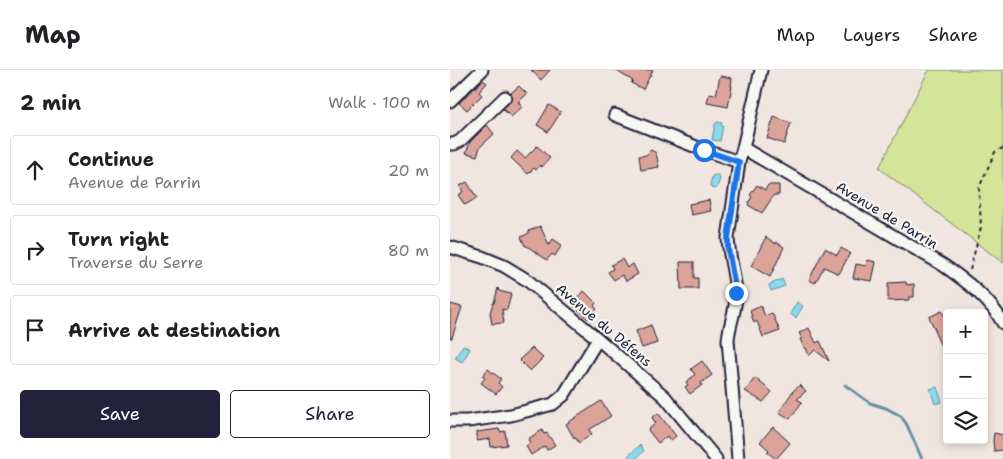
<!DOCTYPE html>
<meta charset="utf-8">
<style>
:root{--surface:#fff;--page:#f2f2f2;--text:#202124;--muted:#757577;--line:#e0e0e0;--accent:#22223b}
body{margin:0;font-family:"Shantell Sans",sans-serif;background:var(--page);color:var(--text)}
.controls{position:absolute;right:15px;bottom:15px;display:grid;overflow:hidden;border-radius:5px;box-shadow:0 2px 8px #0003}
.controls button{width:45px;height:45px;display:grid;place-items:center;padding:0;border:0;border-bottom:1px solid var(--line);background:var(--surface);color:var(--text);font:25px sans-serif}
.stop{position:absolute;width:15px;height:15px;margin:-11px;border:4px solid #1a73e8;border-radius:50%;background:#fff}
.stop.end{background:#1a73e8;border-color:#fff;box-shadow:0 1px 5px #0008}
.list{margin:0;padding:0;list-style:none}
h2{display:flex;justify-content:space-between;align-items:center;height:65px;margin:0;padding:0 20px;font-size:21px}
h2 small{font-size:16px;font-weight:400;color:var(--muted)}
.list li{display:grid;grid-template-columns:32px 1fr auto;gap:15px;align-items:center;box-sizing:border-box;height:70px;margin:0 10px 10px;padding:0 10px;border:1px solid var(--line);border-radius:5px}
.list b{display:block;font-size:19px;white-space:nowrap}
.list p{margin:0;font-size:16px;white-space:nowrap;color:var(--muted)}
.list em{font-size:16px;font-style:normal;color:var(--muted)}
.actions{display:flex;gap:10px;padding:15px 20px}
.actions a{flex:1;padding:11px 0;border:1px solid var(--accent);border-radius:5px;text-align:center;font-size:18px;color:var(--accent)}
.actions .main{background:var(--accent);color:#fff}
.icon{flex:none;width:28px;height:28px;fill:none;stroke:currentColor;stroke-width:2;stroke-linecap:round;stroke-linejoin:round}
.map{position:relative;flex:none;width:553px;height:389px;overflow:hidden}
header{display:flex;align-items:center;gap:30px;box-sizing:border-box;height:70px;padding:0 25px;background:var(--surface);border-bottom:1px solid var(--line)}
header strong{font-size:24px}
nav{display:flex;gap:28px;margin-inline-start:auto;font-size:18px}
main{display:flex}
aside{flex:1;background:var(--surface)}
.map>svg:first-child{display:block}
.green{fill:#d4e599;stroke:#7b846a}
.water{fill:#8bdae9;stroke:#6190a3}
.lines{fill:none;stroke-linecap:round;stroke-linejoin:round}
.stream{stroke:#6190a3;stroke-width:3}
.building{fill:#dca399;stroke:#22223b}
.minor-casing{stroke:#22223b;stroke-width:15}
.path{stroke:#22223b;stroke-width:2;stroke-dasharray:4 4;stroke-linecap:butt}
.minor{stroke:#f6f6f2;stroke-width:11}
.route{stroke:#1a73e8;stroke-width:6}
.labels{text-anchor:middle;stroke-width:4.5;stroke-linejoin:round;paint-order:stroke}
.street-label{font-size:14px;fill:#22223b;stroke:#f6f6f2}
</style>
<header>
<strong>Map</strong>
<nav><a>Map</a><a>Layers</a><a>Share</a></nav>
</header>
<main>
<aside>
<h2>2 min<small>Walk · 100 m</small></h2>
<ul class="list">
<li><svg class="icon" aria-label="ahead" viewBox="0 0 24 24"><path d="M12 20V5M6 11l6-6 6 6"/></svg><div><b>Continue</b><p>Avenue de Parrin</p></div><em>20 m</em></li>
<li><svg class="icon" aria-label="right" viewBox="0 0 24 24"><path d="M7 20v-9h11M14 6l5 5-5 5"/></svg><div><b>Turn right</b><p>Traverse du Serre</p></div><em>80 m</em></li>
<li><svg class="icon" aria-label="arrive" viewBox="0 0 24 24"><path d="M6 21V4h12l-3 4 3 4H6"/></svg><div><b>Arrive at destination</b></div></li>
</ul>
<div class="actions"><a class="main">Save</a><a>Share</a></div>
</aside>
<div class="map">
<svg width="553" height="389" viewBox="0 0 553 389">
<rect width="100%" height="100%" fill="#f1e5e0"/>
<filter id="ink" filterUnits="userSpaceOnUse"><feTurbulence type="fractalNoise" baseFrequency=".02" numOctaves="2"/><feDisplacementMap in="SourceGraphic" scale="10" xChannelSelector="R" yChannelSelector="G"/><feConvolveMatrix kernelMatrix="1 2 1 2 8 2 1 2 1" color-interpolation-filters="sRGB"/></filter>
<g filter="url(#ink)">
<path class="green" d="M479 0H553V193L429 98Z"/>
<path class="water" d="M267 52 272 53 271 55 273 56 270 71 262 70 265 54H266Z
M266 105H268L270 109 267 118 264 119 261 118 260 115 262 106Z
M332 209 335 216 321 221 319 215Z
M347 232 353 236 346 248 340 244Z
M13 275 20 279 12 292 5 288Z
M487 317 492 332 485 334 480 319Z
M190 375 194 381 185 389H181L178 386Z"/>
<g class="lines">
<path class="stream" d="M395 315 420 333 436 338 451 346 457 355 472 389"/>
</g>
<path class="building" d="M81 0H100L91 10Z
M165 0H203L193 19 181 13 183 11Z
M270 6 282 8 281 16H282L278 37 257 33 259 24 266 25Z
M33 10 37 13 29 22 32 25 17 40 9 33Z
M69 16 77 24 68 32 72 37 61 47 53 39 60 32 63 28 61 23Z
M99 35 111 42 98 62 87 55Z
M324 47 341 53 334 74 317 68Z
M37 55 44 64 30 77 27 86 16 83 20 72Z
M87 76 100 88 92 97 90 95 86 100 84 98 78 104 61 88 67 81 75 88Z
M201 80 206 83 209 97 191 100 189 86 196 85Z
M17 112 27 128 15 135 8 125 13 122 10 116Z
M307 115 315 120 318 115H329V125H324L312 143 298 135 299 133H298L302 127 300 125Z
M259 130 261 141 241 145 239 134Z
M90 156 99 175 103 169 112 175 105 186 102 184 97 190 77 176H75L71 167 79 163V161Z
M316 167 326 174V172L334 177 320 207 301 196Z
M375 178 387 185 391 178 400 183 389 204 374 197 365 213 359 210Z
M172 189 177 198 183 194 188 204 176 211 172 205 164 210 158 202 163 199 161 195Z
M417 190 426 192 422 211 403 208 406 194 416 196Z
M230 192H244V208H248V219H231Z
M456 212 457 215 464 214V227H459V230L438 231V213Z
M48 218 49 221 61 224 57 240 52 239 54 253 42 254 40 243 43 233H44Z
M134 221 146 233 144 236 147 239 138 249 122 234Z
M0 234 12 237 2 268H0Z
M311 236 315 246 322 243 330 261 313 267 307 251 304 253 300 241Z
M492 241 497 251V289L485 263 486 262 479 247Z
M201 255 207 273 192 278 186 261Z
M359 258 366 273 370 271 379 291 365 280 359 286 356 278H354L350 269 352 268 349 263Z
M82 278 93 288 80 301 69 290Z
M252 291 262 305 251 313 252 315 240 324 235 317 238 315 236 312 245 305 241 299Z
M38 299 51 309 48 313 52 317 46 324 31 313 35 308 32 306Z
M305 308 322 322 313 332 295 321Z
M350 315 356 321 347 329 352 332 340 349 329 342 343 321Z
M151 331 161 346 139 360 142 364 129 373 125 367 124 368 116 354Z
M208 343 226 366 220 371 217 366 208 373 198 360 206 353 202 348Z
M323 357 340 373 326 389 317 382 319 380 310 372Z
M49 359 50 362 55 361 57 375 41 377 40 369 27 371V362Z
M92 360 94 364 97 363 105 375 97 380 95 376 81 385 76 376 80 373 78 369Z
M544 363 553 365V380L544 381 543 370Z"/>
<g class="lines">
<defs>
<path id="minor" d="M0 31 32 0
M165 45 254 80 289 92
M0 74H4L10 71 55 27
M293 78 493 195C516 211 539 228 553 253
M0 177 32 187 54 196 77 210 148 269 215 327 266 389
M0 351H18L61 345 103 334 114 325 148 269
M288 389 278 270C279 254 287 239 286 223 285 205 279 187 278 168L289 92 293 78 311 0"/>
</defs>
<use href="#minor" class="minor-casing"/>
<path class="path" d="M520 200 531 157 529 118 545 82 553 78"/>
<use href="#minor" class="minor"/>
</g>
</g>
<g class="lines" filter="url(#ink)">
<path class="route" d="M254 80 289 92 278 168V179L286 223"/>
</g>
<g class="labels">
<g class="street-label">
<text transform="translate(437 145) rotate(31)" y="5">Avenue de Parrin</text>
<text transform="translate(154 255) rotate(40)" y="5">Avenue du Défens</text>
</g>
</g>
</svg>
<div class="controls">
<button>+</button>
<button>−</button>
<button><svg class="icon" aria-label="layers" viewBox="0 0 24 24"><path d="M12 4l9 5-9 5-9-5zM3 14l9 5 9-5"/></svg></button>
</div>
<div class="stop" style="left:254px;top:80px"></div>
<div class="stop end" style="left:286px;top:223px"></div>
</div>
</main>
